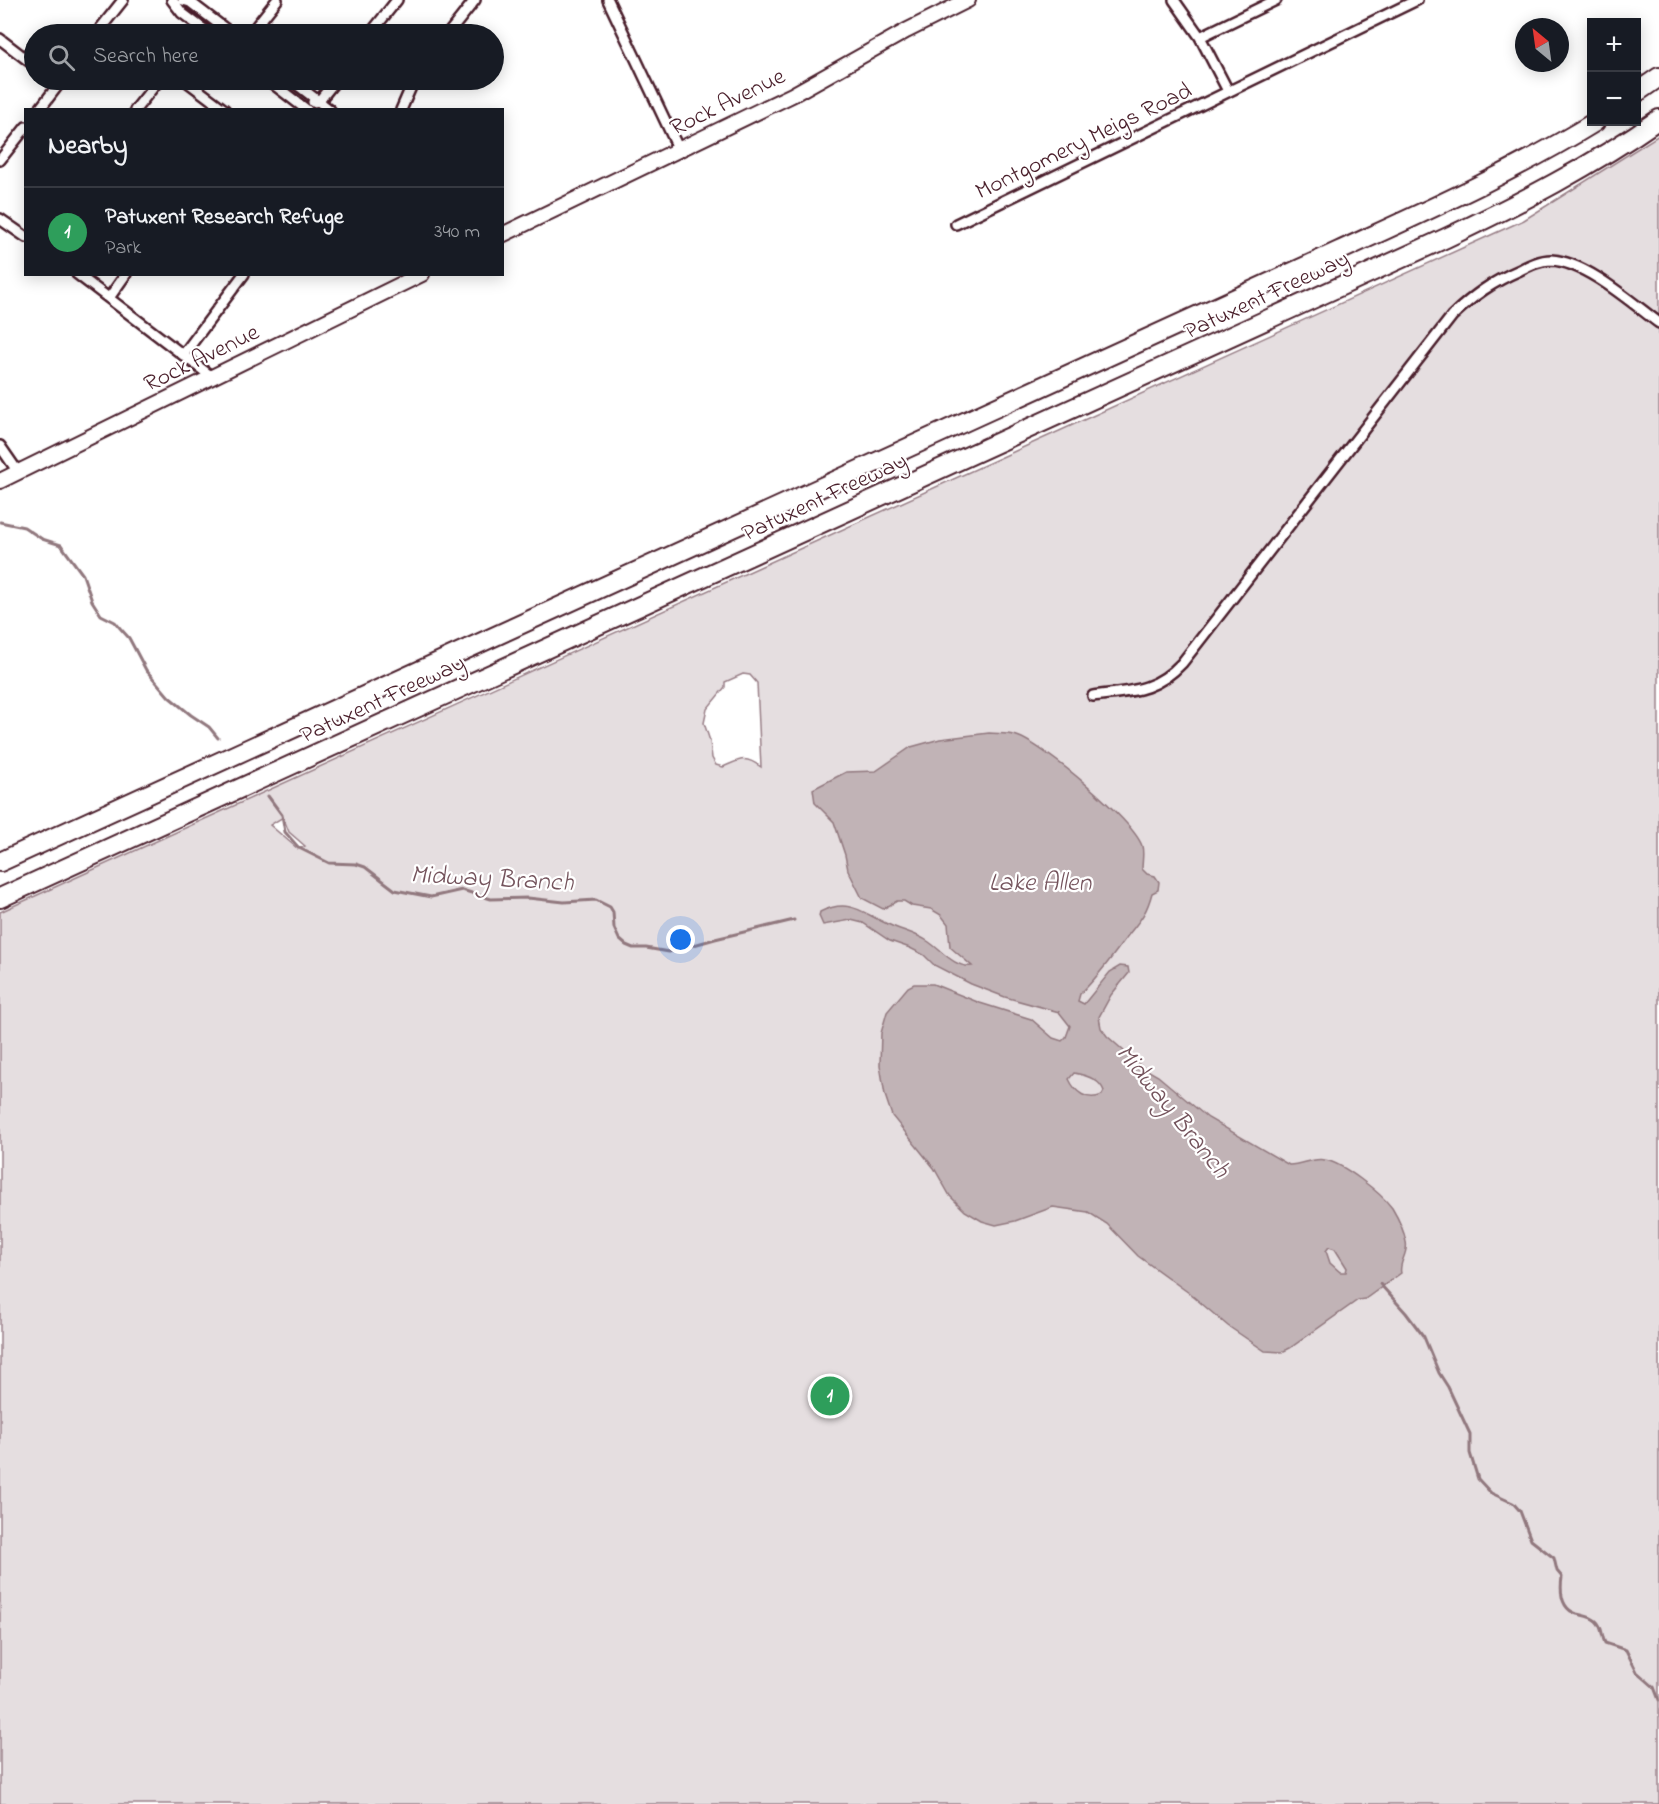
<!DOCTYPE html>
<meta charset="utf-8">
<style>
:root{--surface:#171b24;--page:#242831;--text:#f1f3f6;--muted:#9ea1a6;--line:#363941;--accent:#b45309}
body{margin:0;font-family:"Indie Flower",sans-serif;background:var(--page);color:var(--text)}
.controls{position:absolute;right:18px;top:18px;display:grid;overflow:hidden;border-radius:0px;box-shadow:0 3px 15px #0003}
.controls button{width:54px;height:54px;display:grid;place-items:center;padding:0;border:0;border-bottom:2px solid var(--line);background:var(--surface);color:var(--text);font:30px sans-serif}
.compass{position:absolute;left:1515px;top:18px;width:54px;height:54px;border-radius:50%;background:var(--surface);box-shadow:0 3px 15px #0003;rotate:331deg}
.you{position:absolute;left:681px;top:940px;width:21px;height:21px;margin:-15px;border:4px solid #fff;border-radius:50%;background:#1a73e8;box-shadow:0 0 0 9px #1a73e833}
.badge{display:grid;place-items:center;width:39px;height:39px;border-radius:50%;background:var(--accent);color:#fff;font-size:20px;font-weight:700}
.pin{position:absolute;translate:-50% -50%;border:3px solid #fff;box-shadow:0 2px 6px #0006}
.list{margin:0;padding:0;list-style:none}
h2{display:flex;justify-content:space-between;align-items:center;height:78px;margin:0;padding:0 24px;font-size:26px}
h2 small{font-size:20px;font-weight:400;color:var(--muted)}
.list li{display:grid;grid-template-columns:39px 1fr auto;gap:18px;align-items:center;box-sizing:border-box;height:90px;padding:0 24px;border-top:2px solid var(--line)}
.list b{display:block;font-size:22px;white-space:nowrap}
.list p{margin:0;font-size:20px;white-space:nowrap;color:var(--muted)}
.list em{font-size:20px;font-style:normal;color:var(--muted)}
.icon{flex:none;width:33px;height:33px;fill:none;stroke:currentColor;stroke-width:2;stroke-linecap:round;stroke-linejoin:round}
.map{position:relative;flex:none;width:1659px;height:1804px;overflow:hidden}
.search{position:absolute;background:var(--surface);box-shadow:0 3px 15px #0003;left:24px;top:24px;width:480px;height:66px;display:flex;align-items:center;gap:15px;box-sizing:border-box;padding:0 21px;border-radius:33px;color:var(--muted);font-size:22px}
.panel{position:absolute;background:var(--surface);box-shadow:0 3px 15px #0003;left:24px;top:108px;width:480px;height:168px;border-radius:0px}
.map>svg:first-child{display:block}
.green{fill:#e5dee0;stroke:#987e86;stroke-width:1.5;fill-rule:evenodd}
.water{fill:#c1b3b6;stroke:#91787e;stroke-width:1.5;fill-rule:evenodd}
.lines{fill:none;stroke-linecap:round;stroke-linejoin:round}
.stream{stroke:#91787e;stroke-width:3}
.street-casing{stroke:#4a1f2b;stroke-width:14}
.secondary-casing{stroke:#4a1f2b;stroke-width:18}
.highway-casing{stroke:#4a1f2b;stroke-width:22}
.street{stroke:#fff;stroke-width:9}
.secondary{stroke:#fff;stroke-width:14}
.highway{stroke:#fff;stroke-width:18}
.labels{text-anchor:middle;stroke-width:4.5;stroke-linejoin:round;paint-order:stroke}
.street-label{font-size:24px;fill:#4a1f2b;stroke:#fff}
.water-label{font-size:26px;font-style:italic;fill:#74535c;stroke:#fff}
</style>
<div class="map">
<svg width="1659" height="1804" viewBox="0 0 1659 1804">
<rect width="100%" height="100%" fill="#fff"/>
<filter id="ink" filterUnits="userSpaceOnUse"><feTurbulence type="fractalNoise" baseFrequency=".0167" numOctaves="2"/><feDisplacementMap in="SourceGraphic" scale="12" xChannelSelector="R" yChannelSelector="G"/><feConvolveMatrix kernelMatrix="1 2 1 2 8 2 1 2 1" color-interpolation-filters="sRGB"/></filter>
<g filter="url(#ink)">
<path class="green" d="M1659 135V1804H0V912L1524 220ZM743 674 750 675 757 683 761 767C745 755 741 759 723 767L716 765 712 758 710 741 704 723 707 709 725 687V682ZM283 817 289 832 305 846 298 849 270 825Z"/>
<path class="water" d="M989 733C998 734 1008 733 1017 736 1044 745 1133 820 1142 846 1144 853 1142 862 1142 869L1147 874 1155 876 1159 882 1158 890 1152 893C1145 919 1137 922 1123 942 1110 960 1096 979 1080 994L1078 1001 1084 1004 1110 972 1120 966 1128 967 1129 973 1111 995 1099 1017 1101 1028 1107 1036 1142 1067 1158 1076 1208 1118 1289 1165C1302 1165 1313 1157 1325 1160 1343 1163 1381 1193 1392 1208 1398 1218 1404 1231 1406 1242 1409 1253 1398 1263 1401 1273L1365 1299 1358 1300 1290 1348 1282 1352 1265 1351 1228 1326 1189 1293 1138 1256 1107 1224 1088 1212 1053 1207 1015 1221 996 1225 982 1221 965 1211 950 1196 934 1168 892 1116 885 1095 880 1065 881 1033 887 1012 908 987 914 984H933L980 1003 1031 1019 1053 1038 1062 1041 1066 1037 1070 1026 1059 1012 1005 997 971 984 934 965 924 955 910 948 890 941 863 923 851 920 823 925 819 916 820 912C851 897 863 914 890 925 903 931 916 933 929 942 942 951 955 968 972 966L950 947 948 924 941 915 931 909 912 906 904 901H897L883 909 862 898 848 870 845 855 834 822 815 803 813 789 846 772 876 771 911 747 940 739ZM1074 1073C1086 1075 1100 1080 1104 1091L1102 1095C1087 1102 1075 1092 1069 1079ZM1329 1247 1335 1249 1347 1268 1346 1272H1340L1330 1263 1326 1251Z"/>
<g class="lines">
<path class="stream" d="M0 522 24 527 42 539 61 545 83 575 92 601 101 615 115 622 120 628 129 638 146 670 169 697 191 715 209 727 218 738
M268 796 282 815 285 832 299 848 329 863 356 864 365 867 395 890 431 897 462 890 491 899 528 898 564 902 596 900 610 907 613 912 614 928 619 939 626 945 633 948H646L669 952 715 939 794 920
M1380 1284 1406 1313 1424 1337 1439 1373 1448 1387 1470 1434V1453L1478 1479 1491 1493 1513 1503 1520 1511 1531 1540 1554 1558 1557 1571 1562 1577C1560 1591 1561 1609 1577 1614 1584 1616 1590 1616 1596 1621 1603 1627 1601 1635 1605 1643L1626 1650 1637 1672 1654 1687 1659 1700"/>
<defs>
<path id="street" d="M172 0 182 13 210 34
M183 0 190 2 232 34
M608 0 679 150
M1174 0 1200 37 1228 91
M96 34 123 0
M250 34 277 0
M370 34 397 0
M448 34 475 0
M1200 37 1276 0
M0 39 34 65
M185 80 225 110
M268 80 307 110
M291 80 330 110
M313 102 319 101 336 80
M39 110 62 80
M135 110 159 80
M401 110 414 80
M0 160 26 127
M0 219 26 237
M956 224 1417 0
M77 274 212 377
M109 298 126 274
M183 355 244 274
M0 446 18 472
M1093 696C1131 691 1155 692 1182 663L1452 316C1474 295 1492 282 1520 270 1530 265 1540 260 1551 260 1585 261 1632 303 1659 323"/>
<path id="secondary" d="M502 235 792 95 906 31 968 0
M0 481 422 274"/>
<path id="highway" d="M1636 93 1659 77
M0 862 1339 251C1426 211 1514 172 1595 122
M0 898 1446 238C1520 203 1592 166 1659 119"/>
</defs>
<use href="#street" class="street-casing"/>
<use href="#secondary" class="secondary-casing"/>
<use href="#highway" class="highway-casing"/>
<use href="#street" class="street"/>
<use href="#secondary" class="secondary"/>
<use href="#highway" class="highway"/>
</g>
</g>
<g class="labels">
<g class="street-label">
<text transform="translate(727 101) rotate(-26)" y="8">Rock Avenue</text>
<text transform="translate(1083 140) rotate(-26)" y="8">Montgomery Meigs Road</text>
<text transform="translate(1266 294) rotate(-25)" y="8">Patuxent Freeway</text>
<text transform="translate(201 357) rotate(-26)" y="8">Rock Avenue</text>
<text transform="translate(824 496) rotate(-25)" y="8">Patuxent Freeway</text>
<text transform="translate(382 698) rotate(-25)" y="8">Patuxent Freeway</text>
</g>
<g class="water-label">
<text transform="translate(492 877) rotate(3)" y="9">Midway Branch</text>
<text x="1040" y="890">Lake Allen</text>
<text transform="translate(1174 1110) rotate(51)" y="9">Midway Branch</text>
</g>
</g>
</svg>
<div class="controls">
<button>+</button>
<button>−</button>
</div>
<svg class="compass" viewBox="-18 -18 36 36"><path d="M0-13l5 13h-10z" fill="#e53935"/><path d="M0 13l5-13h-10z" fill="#9ea1a6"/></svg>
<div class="you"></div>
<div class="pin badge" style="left:830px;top:1396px;background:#2e9e5b">1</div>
<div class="search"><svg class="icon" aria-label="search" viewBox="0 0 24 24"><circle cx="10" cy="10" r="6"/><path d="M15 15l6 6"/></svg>Search here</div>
<section class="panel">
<h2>Nearby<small></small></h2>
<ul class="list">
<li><span class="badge" style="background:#2e9e5b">1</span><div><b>Patuxent Research Refuge</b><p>Park</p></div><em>340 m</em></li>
</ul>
</section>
</div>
